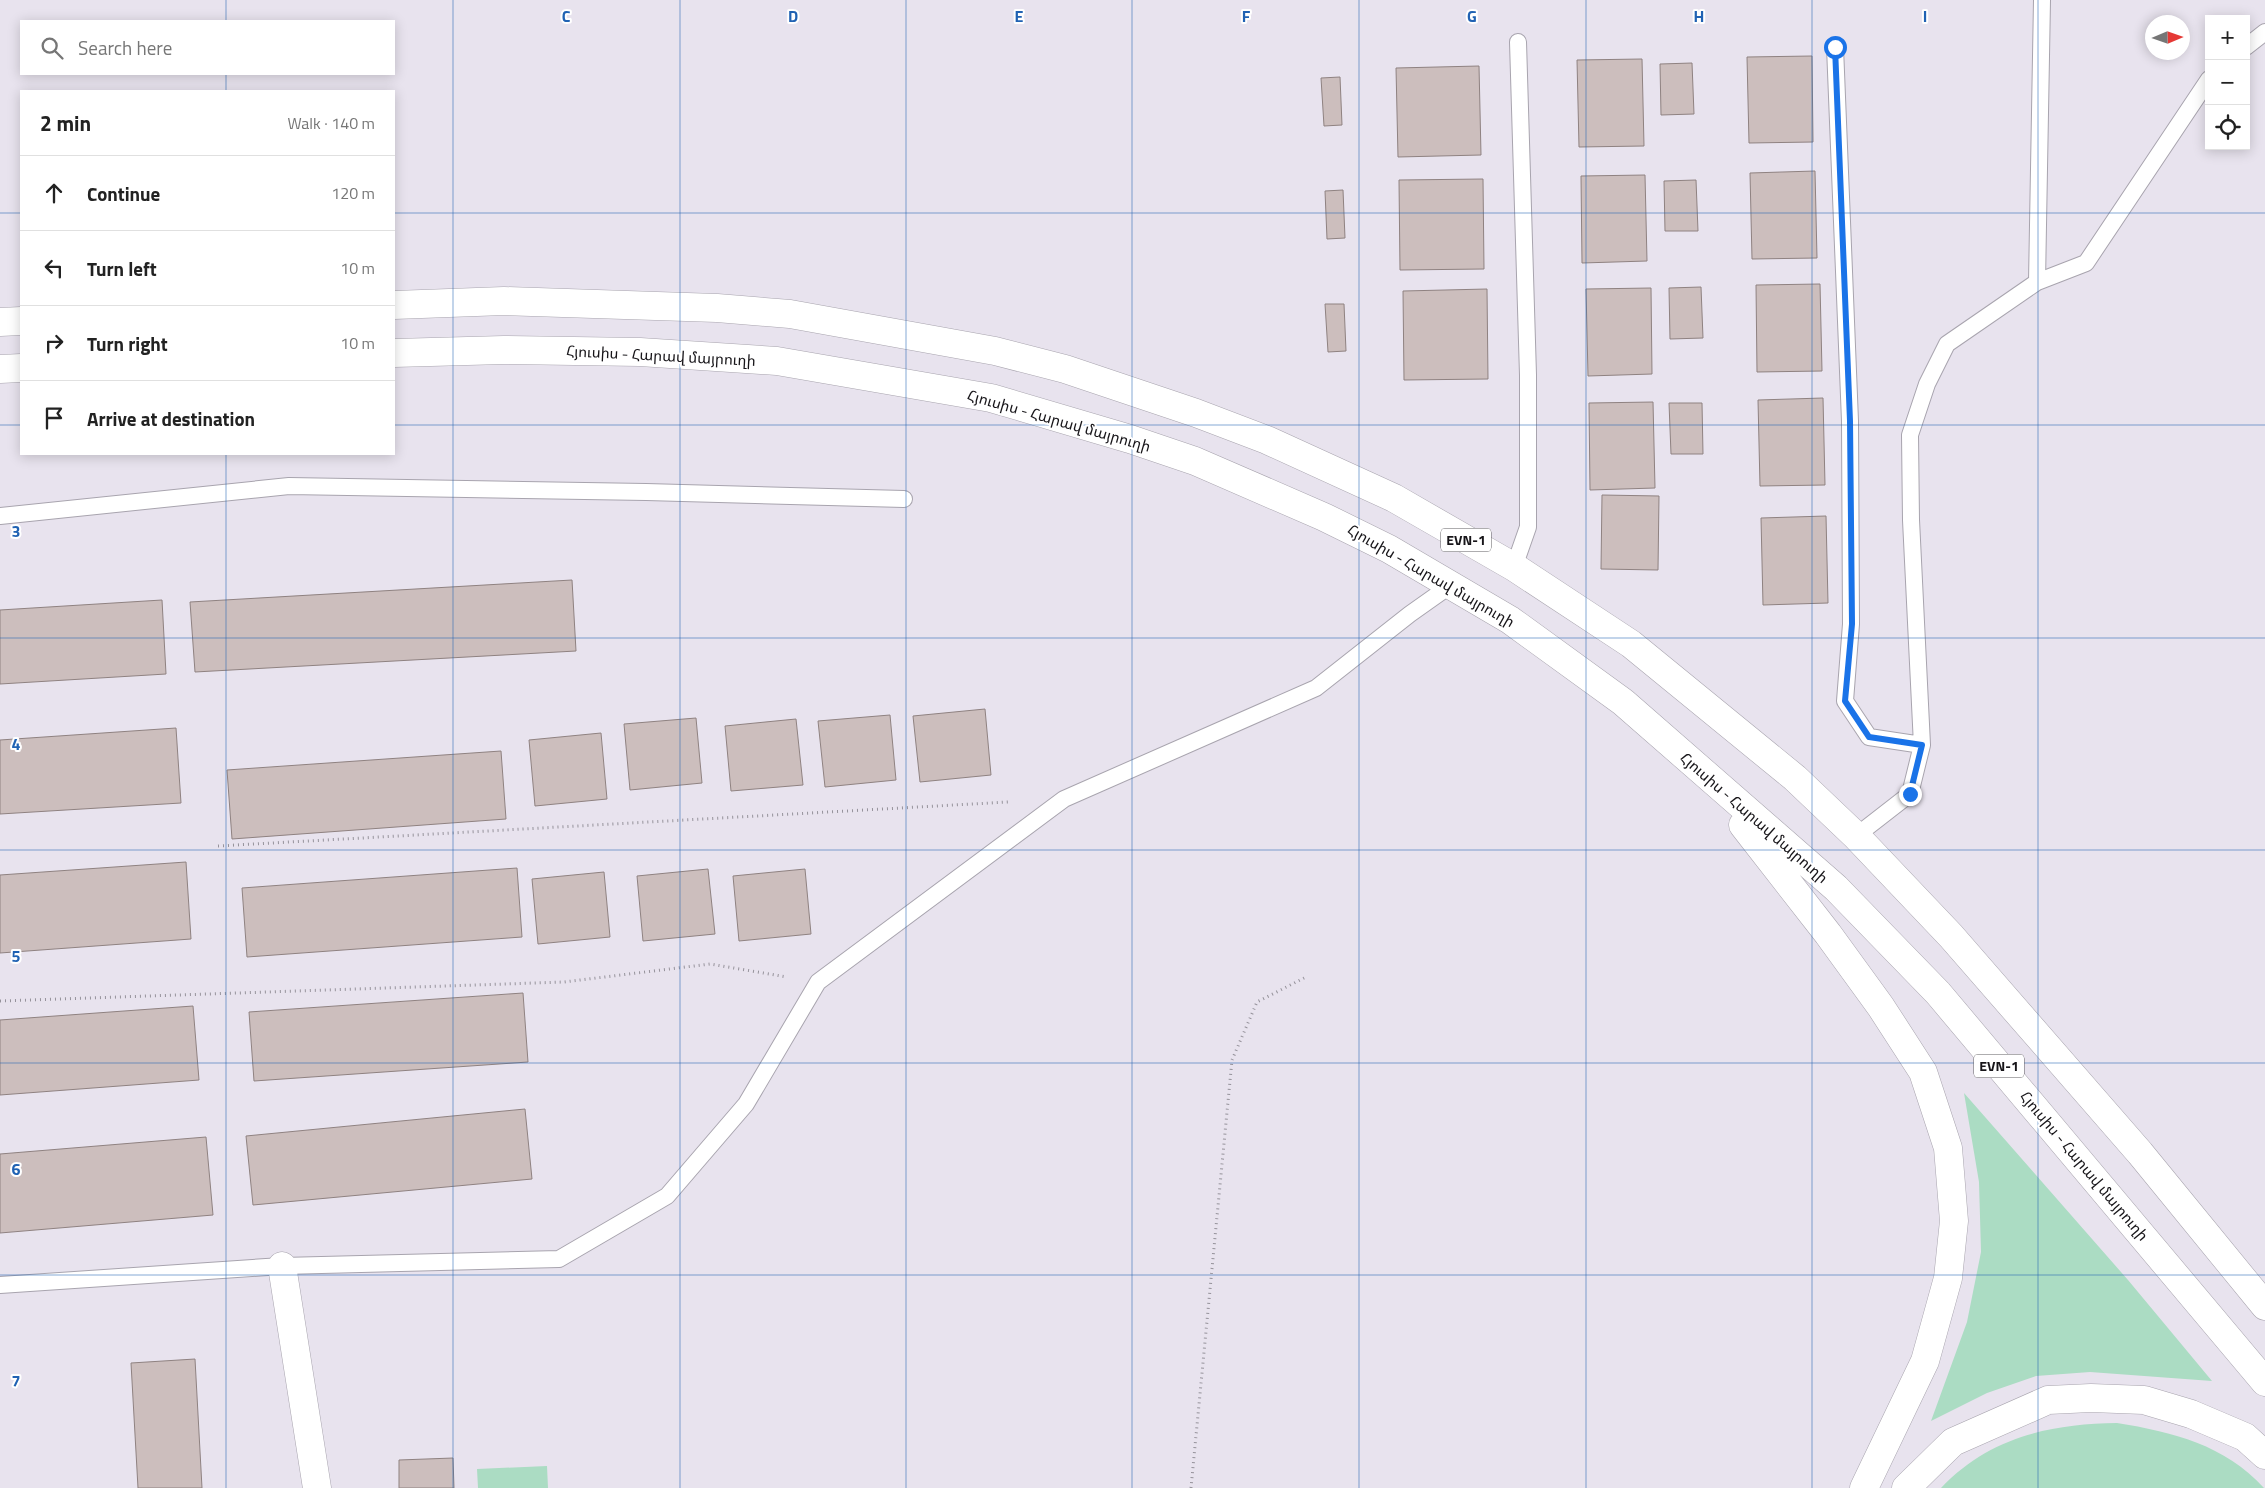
<!DOCTYPE html>
<meta charset="utf-8">
<style>
:root{--surface:#fff;--page:#f2f2f2;--text:#222;--muted:#767676;--line:#e0e0e0}
body{margin:0;font-family:"Titillium Web","Noto Sans Armenian",sans-serif;background:var(--page);color:var(--text)}
.controls{position:absolute;right:15px;top:15px;display:grid;overflow:hidden;border-radius:0px;box-shadow:0 2px 12px #0003}
.controls button{width:45px;height:45px;display:grid;place-items:center;padding:0;border:0;border-bottom:1px solid var(--line);background:var(--surface);color:var(--text);font:25px sans-serif}
.compass{position:absolute;left:2145px;top:15px;width:45px;height:45px;border-radius:50%;background:var(--surface);box-shadow:0 2px 12px #0003;rotate:88deg}
.stop{position:absolute;width:15px;height:15px;margin:-11px;border:4px solid #1a73e8;border-radius:50%;background:#fff}
.stop.end{background:#1a73e8;border-color:#fff;box-shadow:0 1px 5px #0008}
.list{margin:0;padding:0;list-style:none}
h2{display:flex;justify-content:space-between;align-items:center;height:65px;margin:0;padding:0 20px;font-size:21px}
h2 small{font-size:16px;font-weight:400;color:var(--muted)}
.list li{display:grid;grid-template-columns:32px 1fr auto;gap:15px;align-items:center;box-sizing:border-box;height:75px;padding:0 20px;border-top:1px solid var(--line)}
.list b{display:block;font-size:19px;white-space:nowrap}
.list em{font-size:16px;font-style:normal;color:var(--muted)}
.icon{flex:none;width:28px;height:28px;fill:none;stroke:currentColor;stroke-width:2;stroke-linecap:round;stroke-linejoin:round}
.map{position:relative;flex:none;width:2265px;height:1488px;overflow:hidden}
.search{position:absolute;background:var(--surface);box-shadow:0 2px 12px #0003;left:20px;top:20px;width:375px;height:55px;display:flex;align-items:center;gap:12px;box-sizing:border-box;padding:0 18px;border-radius:0px;color:var(--muted);font-size:19px}
.panel{position:absolute;background:var(--surface);box-shadow:0 2px 12px #0003;left:20px;top:90px;width:375px;height:365px;border-radius:0px}
.map>svg:first-child{display:block}
.green{fill:#abdcc3}
.building{fill:#ccbebd;stroke:#8f8281}
.lines{fill:none;stroke-linecap:round;stroke-linejoin:round}
.service-casing{stroke:#a8a4ae;stroke-width:18}
.minor-casing{stroke:#a8a4ae;stroke-width:29}
.trunk-casing{stroke:#a8a4ae;stroke-width:29}
.path{stroke:#95929a;stroke-width:3;stroke-dasharray:1 4;stroke-linecap:butt}
.service{stroke:#fff;stroke-width:16}
.minor{stroke:#fff;stroke-width:28}
.trunk{stroke:#fff;stroke-width:28}
.route{stroke:#1a73e8;stroke-width:6}
.grid{fill:none;stroke:#2062b3;stroke-width:1;stroke-opacity:0.55}
.labels{text-anchor:middle;stroke-width:4;stroke-linejoin:round;paint-order:stroke}
.shield{fill:#fff;stroke:#5d5b5e;stroke-width:1}
.shield-label{font-size:14px;font-weight:bold;fill:#171519}
.street-label{font-size:15px;fill:#171519;stroke:#fff}
.grid-label{font-size:16px;text-anchor:middle;font-weight:bold;fill:#2062b3;stroke:#fff;stroke-width:4;stroke-linejoin:round;paint-order:stroke}
</style>
<div class="map">
<svg width="2265" height="1488" viewBox="0 0 2265 1488">
<rect width="100%" height="100%" fill="#e8e3ee"/>
<path class="green" d="M1964 1093 2128 1280 2212 1381 2090 1372 2036 1376 1987 1393 1931 1421 1967 1322 1981 1252 1979 1182Z
M2117 1423C2173 1432 2225 1445 2264 1488H1941C1989 1437 2050 1424 2117 1423Z
M547 1466 548 1488H478L477 1469Z"/>
<path class="building" d="M1812 56 1813 142 1749 143 1747 57Z
M1642 59 1644 146 1579 147 1577 60Z
M1692 63 1694 114 1661 115 1660 64Z
M1479 66 1481 155 1398 157 1396 68Z
M1340 77 1342 125 1324 126 1321 78Z
M1815 171 1817 258 1752 259 1750 173Z
M1645 175 1647 261 1582 263 1581 176Z
M1483 179 1484 269 1400 270 1399 180Z
M1696 180 1698 231H1665L1664 181Z
M1343 190 1345 238 1327 239 1325 191Z
M1820 284 1822 371 1757 372 1756 285Z
M1701 287 1703 338 1670 339 1669 288Z
M1651 288 1652 374 1588 376 1586 289Z
M1487 289 1488 379 1404 380 1403 291Z
M1325 304H1344L1346 351 1328 352Z
M1823 398 1825 485 1760 486 1758 400Z
M1653 402 1655 488 1590 490 1589 403Z
M1669 403H1702L1703 454H1671Z
M1602 495 1659 496 1658 570 1601 569Z
M1826 516 1828 603 1763 605 1761 518Z
M572 580 576 651 195 672 190 602Z
M162 600 166 674 0 684V610Z
M985 709 991 775 920 782 913 716Z
M890 715 896 780 825 787 818 721Z
M696 718 702 783 630 790 624 724Z
M796 719 803 785 731 791 725 726Z
M176 728 181 803 0 814V740Z
M601 733 607 799 535 806 529 740Z
M501 751 506 819 232 839 227 770Z
M186 862 191 939 0 953V875Z
M517 868 522 937 247 957 242 888Z
M708 869 715 934 643 941 637 876Z
M805 869 811 934 739 941 733 876Z
M604 872 610 937 538 944 532 879Z
M523 993 528 1062 254 1081 249 1012Z
M193 1006 199 1080 0 1095V1020Z
M525 1109 532 1179 253 1205 246 1136Z
M206 1137 213 1215 0 1233V1154Z
M195 1359 202 1488H138L131 1363Z
M453 1458 454 1488H399V1460Z"/>
<g class="lines">
<defs>
<path id="service" d="M1835 47 1850 421 1851 624 1845 701 1869 737 1922 745
M2246 47 2265 32
M2037 282 2042 0
M0 516 289 486 646 492 904 499
M1514 567 1528 527V375L1518 42
M1856 836 1910 794 1922 745 1911 520 1910 435 1927 384 1947 344 2037 282 2086 263 2209 79
M0 1285 282 1266 559 1259 667 1196 746 1104 818 982 1064 799 1316 688 1410 614 1451 585"/>
<path id="minor" d="M282 1266 317 1488"/>
<path id="trunk" d="M394 305 504 301 717 308 790 314 995 351 1065 369 1196 413 1267 440 1394 498 1514 567 1631 644 1795 778 1856 836 1951 936 2140 1153 2265 1306
M0 322 21 321
M394 353 504 350 640 352 777 361 991 398 1130 439 1195 461 1324 517 1389 549 1510 620 1623 702 1836 888 1938 993 2265 1382
M0 369 21 368
M1743 825 1828 934 1881 1007 1923 1072 1948 1148 1954 1221 1948 1278 1925 1361 1864 1488
M1906 1488 1953 1442 2048 1400 2091 1398 2144 1400 2191 1414 2245 1437 2265 1455"/>
</defs>
<use href="#service" class="service-casing"/>
<use href="#minor" class="minor-casing"/>
<use href="#trunk" class="trunk-casing"/>
<path class="path" d="M218 846 1008 802
M0 1001 564 982 710 964 787 977
M1191 1488 1232 1060 1257 1002 1306 977"/>
<use href="#service" class="service"/>
<use href="#minor" class="minor"/>
<use href="#trunk" class="trunk"/>
</g>
<g class="lines">
<path class="route" d="M1835 47 1850 421 1852 624 1845 701 1869 737 1922 745 1910 794"/>
</g>
<path class="grid" d="M226 0V21M453 0V1488M680 0V1488M906 0V1488M1132 0V1488M1359 0V1488M1586 0V1488M1812 0V1488M2038 0V1488M226 74V91M0 213H21M394 213H2265M0 425H21M394 425H2265M226 454V1488M0 638H2265M0 850H2265M0 1063H2265M0 1275H2265"/>
<g class="labels">
<g class="shield">
<rect x="1441" y="528.5" width="50" height="23" rx="4"/>
<rect x="1974" y="1054.5" width="50" height="23" rx="4"/>
</g>
<g class="shield-label">
<text x="1466" y="545">EVN-1</text>
<text x="1999" y="1071">EVN-1</text>
</g>
<g class="street-label">
<text transform="translate(661 356) rotate(3)" y="5">Հյուսիս - Հարավ մայրուղի</text>
<text transform="translate(1059 421) rotate(16)" y="5">Հյուսիս - Հարավ մայրուղի</text>
<text transform="translate(1431 576) rotate(30)" y="5">Հյուսիս - Հարավ մայրուղի</text>
<text transform="translate(1754 818) rotate(41)" y="5">Հյուսիս - Հարավ մայրուղի</text>
<text transform="translate(2084 1166) rotate(50)" y="5">Հյուսիս - Հարավ մայրուղի</text>
</g>
</g>
<g class="grid-label">
<text x="566" y="22">C</text>
<text x="793" y="22">D</text>
<text x="1019" y="22">E</text>
<text x="1246" y="22">F</text>
<text x="1472" y="22">G</text>
<text x="1699" y="22">H</text>
<text x="1925" y="22">I</text>
<text x="16" y="537">3</text>
<text x="16" y="750">4</text>
<text x="16" y="962">5</text>
<text x="16" y="1175">6</text>
<text x="16" y="1387">7</text>
</g>
</svg>
<div class="controls">
<button>+</button>
<button>−</button>
<button><svg class="icon" aria-label="locate" viewBox="0 0 24 24"><circle cx="12" cy="12" r="6"/><path d="M12 2v4M12 18v4M2 12h4M18 12h4"/></svg></button>
</div>
<svg class="compass" viewBox="-18 -18 36 36"><path d="M0-13l5 13h-10z" fill="#e53935"/><path d="M0 13l5-13h-10z" fill="#767676"/></svg>
<div class="stop" style="left:1835px;top:47px"></div>
<div class="stop end" style="left:1910px;top:794px"></div>
<div class="search"><svg class="icon" aria-label="search" viewBox="0 0 24 24"><circle cx="10" cy="10" r="6"/><path d="M15 15l6 6"/></svg>Search here</div>
<section class="panel">
<h2>2 min<small>Walk · 140 m</small></h2>
<ul class="list">
<li><svg class="icon" aria-label="ahead" viewBox="0 0 24 24"><path d="M12 20V5M6 11l6-6 6 6"/></svg><div><b>Continue</b></div><em>120 m</em></li>
<li><svg class="icon" aria-label="left" viewBox="0 0 24 24"><path d="M17 20v-9H6M10 6l-5 5 5 5"/></svg><div><b>Turn left</b></div><em>10 m</em></li>
<li><svg class="icon" aria-label="right" viewBox="0 0 24 24"><path d="M7 20v-9h11M14 6l5 5-5 5"/></svg><div><b>Turn right</b></div><em>10 m</em></li>
<li><svg class="icon" aria-label="arrive" viewBox="0 0 24 24"><path d="M6 21V4h12l-3 4 3 4H6"/></svg><div><b>Arrive at destination</b></div></li>
</ul>
</section>
</div>
